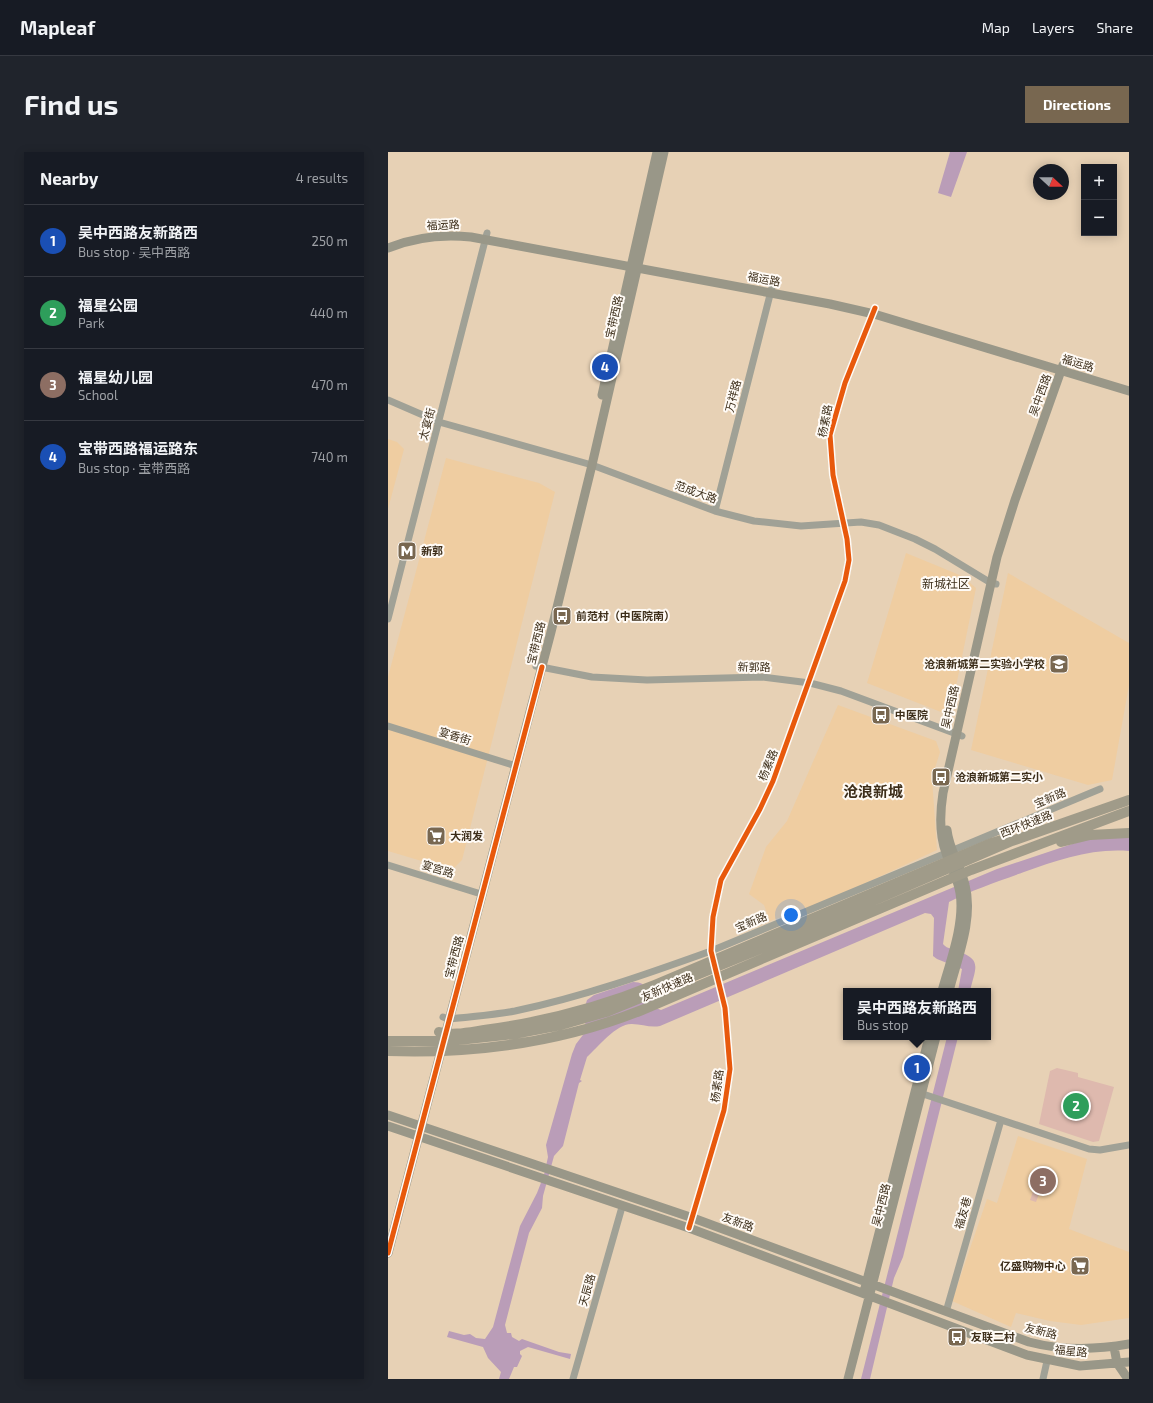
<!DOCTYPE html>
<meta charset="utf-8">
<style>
:root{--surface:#171b24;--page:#20242c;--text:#f1f3f6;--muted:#9ea1a6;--line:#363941;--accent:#786750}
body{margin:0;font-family:"Exo 2","Noto Sans SC",sans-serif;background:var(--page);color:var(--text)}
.controls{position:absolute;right:12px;top:12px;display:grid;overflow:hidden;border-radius:0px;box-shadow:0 2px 10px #0003}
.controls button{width:36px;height:36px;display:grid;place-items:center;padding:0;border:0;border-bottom:1px solid var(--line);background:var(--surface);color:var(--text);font:20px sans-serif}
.compass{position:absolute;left:645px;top:12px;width:36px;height:36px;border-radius:50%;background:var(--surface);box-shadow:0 2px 10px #0003;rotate:112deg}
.you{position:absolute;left:403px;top:763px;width:14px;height:14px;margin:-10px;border:3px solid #fff;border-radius:50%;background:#1a73e8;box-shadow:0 0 0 6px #1a73e833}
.badge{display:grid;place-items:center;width:26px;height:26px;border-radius:50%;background:var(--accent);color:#fff;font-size:13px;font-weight:700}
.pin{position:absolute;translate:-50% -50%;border:2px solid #fff;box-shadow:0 1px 4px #0006}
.popup{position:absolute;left:455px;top:836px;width:148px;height:52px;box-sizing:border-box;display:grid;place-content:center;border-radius:0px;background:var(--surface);filter:drop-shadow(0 1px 3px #0005);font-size:13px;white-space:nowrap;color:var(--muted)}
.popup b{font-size:15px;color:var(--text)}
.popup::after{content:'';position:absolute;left:50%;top:100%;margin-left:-8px;border:8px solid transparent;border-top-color:var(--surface)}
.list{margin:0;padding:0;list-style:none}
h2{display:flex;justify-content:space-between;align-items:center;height:52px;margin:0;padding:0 16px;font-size:17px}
h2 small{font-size:13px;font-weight:400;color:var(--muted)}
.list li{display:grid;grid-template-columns:26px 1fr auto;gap:12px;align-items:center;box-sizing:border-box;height:72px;padding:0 16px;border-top:1px solid var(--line)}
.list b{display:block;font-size:15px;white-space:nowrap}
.list p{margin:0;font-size:13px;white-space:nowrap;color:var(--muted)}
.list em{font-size:13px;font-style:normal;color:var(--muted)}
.map{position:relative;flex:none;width:741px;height:1227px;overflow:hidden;border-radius:0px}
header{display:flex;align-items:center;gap:24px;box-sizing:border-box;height:56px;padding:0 20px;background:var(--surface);border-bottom:1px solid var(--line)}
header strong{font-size:19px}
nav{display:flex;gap:22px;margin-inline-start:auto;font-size:14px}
.intro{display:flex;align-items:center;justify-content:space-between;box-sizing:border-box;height:96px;padding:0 24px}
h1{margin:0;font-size:28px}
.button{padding:10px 18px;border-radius:0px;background:var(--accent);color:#fff;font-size:14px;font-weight:700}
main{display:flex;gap:24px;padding:0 24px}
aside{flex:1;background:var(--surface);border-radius:0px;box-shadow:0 2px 10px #0003}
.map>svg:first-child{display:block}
.built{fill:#efcda1}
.green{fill:#deb9ae}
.water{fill:#ba9db8}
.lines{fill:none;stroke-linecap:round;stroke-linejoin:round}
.minor{stroke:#a0a196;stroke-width:7}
.major{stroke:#999788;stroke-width:9}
.highway{stroke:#a09b89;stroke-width:10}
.cycleway-casing{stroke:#fffbf6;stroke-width:8}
.cycleway{stroke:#e8590c;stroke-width:5}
.labels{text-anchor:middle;stroke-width:4;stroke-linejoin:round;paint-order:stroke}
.street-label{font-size:11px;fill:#3d2e1a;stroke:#fffbf6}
.poi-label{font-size:11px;font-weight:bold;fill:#3d2e1a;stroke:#fffbf6;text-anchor:start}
.neighbourhood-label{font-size:12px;fill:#3d2e1a;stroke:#fffbf6}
.district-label{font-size:15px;font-weight:bold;fill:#3d2e1a;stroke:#fffbf6}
</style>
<header>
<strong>Mapleaf</strong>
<nav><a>Map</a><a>Layers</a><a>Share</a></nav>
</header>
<div class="intro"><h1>Find us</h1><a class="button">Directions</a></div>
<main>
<aside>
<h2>Nearby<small>4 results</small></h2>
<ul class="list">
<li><span class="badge" style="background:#1a4fb4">1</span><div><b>吴中西路友新路西</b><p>Bus stop · 吴中西路</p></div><em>250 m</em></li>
<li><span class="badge" style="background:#2e9e5b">2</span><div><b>福星公园</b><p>Park</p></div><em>440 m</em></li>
<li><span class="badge" style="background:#8d6e63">3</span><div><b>福星幼儿园</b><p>School</p></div><em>470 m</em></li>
<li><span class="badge" style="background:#1a4fb4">4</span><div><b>宝带西路福运路东</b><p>Bus stop · 宝带西路</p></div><em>740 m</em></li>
</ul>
</aside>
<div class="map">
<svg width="741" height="1227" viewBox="0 0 741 1227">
<rect width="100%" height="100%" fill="#e7d1b5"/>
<path class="built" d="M0 287 9 290 16 297 0 357Z
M58 306 151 331 167 340 74 708 64 718 0 699V525Z
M518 401 574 424 588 436 563 559 558 562 479 531Z
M620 421 741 491V533L724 628 700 633 583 598Z
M450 553 548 589 552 600 544 626 549 698 439 749 382 769 376 753 361 742 378 695 399 669Z
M630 984 699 1007 681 1077 741 1100V1166L693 1173 662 1169 628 1161 623 1175 564 1149 599 1047 609 1051Z"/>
<path class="green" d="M669 916 690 921V925L726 935 711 989 705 990 651 972 662 919Z
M646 1037 652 1039 648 1050 642 1048Z"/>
<path class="water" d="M562 0H579L563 45 550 41Z
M741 685V699C704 696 670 708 636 720 611 729 584 738 561 750L555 792C558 796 562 796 566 798 595 807 588 814 582 839H570L574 817 549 807 545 804 546 766 543 762 537 761 272 874C262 876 254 872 244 872 229 871 210 895 199 905L192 928 194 929 191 931 175 994 166 1004 155 1044 154 1056 141 1081 117 1173 119 1181H123L124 1185 131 1189 134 1187 171 1200 183 1202 182 1207 140 1195 132 1199V1202L134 1204 129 1215H126L121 1227H111L113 1220 100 1206 95 1195 59 1185 61 1179 76 1183 82 1182 88 1186 97 1187 105 1175 132 1074 149 1041 156 1023 160 1005 158 993 184 902 188 892 198 879 196 858 199 848 206 843 245 830C261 830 264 843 268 856L273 858 609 717 693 689 709 686Z
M559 885H570L515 1105 506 1126 482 1227H473Z"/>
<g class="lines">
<path class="minor" d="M0 248 51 270 204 313 327 359 366 369 413 374 473 370 491 373 527 387 547 397 603 431 608 432
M327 359 384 135
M0 467 99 81
M148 514 204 525 259 528 374 525 422 531 453 539 574 584
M0 574 128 614
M0 713 93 742
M55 865 60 867C83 865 105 863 127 859 194 845 259 822 323 799L712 637
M529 940 701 997 712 998 741 993
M301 1076 336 958 342 917 337 856 323 799 325 765 333 728 372 657 385 629 457 429 461 408 459 387 445 323 442 283 457 231 487 156
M558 1160 613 968
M185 1227 234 1055
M655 1227 659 1209"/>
<path class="major" d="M0 96C27 85 54 82 83 85L442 152 486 162 741 239
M214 243 269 0
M559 678C561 698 573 714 577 733 586 767 569 807 561 839
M554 839C562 810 577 771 572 741 570 727 562 714 558 701 551 682 552 660 555 641L609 405 627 348 675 213
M0 963 305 1066 641 1190C675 1199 707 1198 741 1192
M0 974 301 1076 639 1203 692 1214 741 1210
M0 1101 163 480 204 313 276 0
M477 1136 541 885
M726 1195 729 1211 740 1227
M460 1227 548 885"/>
<path class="highway" d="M673 690 702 683 741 681
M51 880C64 884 82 880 96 878 156 870 211 856 267 833L603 691 617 687
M0 889H61L126 882 173 873 218 860 394 788 624 689 741 648
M0 899C86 902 174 890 254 858L583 718 741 659"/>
<defs>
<path id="cycleway" d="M301 1076 336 958 342 917 337 856 323 799 325 765 333 728 372 657 385 629 457 429 461 408 459 387 445 323 442 283 457 231 487 156
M0 1101 154 515"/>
</defs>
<use href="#cycleway" class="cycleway-casing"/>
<use href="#cycleway" class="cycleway"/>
</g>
<defs>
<symbol id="metro-square" viewBox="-11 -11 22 22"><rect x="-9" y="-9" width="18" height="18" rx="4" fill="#786750" stroke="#fffbf6"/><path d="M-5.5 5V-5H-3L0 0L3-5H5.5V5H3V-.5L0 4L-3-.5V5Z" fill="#fff"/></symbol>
<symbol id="bus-square" viewBox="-11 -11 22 22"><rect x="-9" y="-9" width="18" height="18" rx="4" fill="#786750" stroke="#fffbf6"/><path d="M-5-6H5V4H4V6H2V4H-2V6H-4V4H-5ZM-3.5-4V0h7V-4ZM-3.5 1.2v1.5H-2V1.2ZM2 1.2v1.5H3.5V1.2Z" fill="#fff"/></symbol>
<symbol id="school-square" viewBox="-11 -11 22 22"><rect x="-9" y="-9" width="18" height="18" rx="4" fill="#786750" stroke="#fffbf6"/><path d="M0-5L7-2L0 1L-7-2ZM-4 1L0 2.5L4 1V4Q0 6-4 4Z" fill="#fff"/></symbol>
<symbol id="supermarket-square" viewBox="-11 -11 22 22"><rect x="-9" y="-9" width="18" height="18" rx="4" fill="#786750" stroke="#fffbf6"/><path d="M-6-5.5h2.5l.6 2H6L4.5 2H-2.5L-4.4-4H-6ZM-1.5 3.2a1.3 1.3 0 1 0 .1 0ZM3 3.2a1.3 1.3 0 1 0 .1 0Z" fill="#fff"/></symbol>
</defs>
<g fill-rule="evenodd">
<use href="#metro-square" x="8" y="388" width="22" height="22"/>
<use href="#bus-square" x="163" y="453" width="22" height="22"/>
<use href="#school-square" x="660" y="501" width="22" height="22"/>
<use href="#bus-square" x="482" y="552" width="22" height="22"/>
<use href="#bus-square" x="542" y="614" width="22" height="22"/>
<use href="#supermarket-square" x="37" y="673" width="22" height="22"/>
<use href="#supermarket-square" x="681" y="1103" width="22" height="22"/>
<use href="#bus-square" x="558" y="1174" width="22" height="22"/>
</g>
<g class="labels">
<g class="street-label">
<text transform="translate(55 73) rotate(-2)" y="4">福运路</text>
<text transform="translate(376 127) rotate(11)" y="4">福运路</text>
<text transform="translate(226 165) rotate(-77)" y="4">宝带西路</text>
<text transform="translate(690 211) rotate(17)" y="4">福运路</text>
<text transform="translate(652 243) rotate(-70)" y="4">吴中西路</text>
<text transform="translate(345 244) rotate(-76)" y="4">万祥路</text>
<text transform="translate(437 269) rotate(-79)" y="4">杨素路</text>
<text transform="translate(39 272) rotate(-75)" y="4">太宴街</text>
<text transform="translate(308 340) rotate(20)" y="4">范成大路</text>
<text transform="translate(148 491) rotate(-76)" y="4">宝带西路</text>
<text transform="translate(366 515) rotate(1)" y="4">新郭路</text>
<text transform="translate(562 555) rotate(-77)" y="4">吴中西路</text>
<text transform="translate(67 584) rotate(17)" y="4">宴香街</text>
<text transform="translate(380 613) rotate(-68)" y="4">杨素路</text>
<text transform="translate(662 646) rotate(-23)" y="4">宝新路</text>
<text transform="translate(638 672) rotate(-21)" y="4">西环快速路</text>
<text transform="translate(50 717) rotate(17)" y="4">宴宫路</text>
<text transform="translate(363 770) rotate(-23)" y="4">宝新路</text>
<text transform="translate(66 805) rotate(-75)" y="4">宝带西路</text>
<text transform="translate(279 835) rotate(-23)" y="4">友新快速路</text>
<text transform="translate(329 934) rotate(-82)" y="4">杨素路</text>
<text transform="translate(493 1053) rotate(-76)" y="4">吴中西路</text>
<text transform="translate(575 1061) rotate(-74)" y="4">福友巷</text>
<text transform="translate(350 1070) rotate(20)" y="4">友新路</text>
<text transform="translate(199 1138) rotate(-74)" y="4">天辰路</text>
<text transform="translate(653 1179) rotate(14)" y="4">友新路</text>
<text transform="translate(683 1199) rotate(6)" y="4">福星路</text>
</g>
<g class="poi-label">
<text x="33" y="403">新郭</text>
<text x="188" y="468">前范村（中医院南）</text>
<text x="657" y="516" text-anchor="end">沧浪新城第二实验小学校</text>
<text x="507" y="567">中医院</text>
<text x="567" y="629">沧浪新城第二实小</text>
<text x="62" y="688">大润发</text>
<text x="678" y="1118" text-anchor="end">亿盛购物中心</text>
<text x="583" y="1189">友联二村</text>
</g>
<g class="neighbourhood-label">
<text x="558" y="436">新城社区</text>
</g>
<g class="district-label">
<text x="485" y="645">沧浪新城</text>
</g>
</g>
</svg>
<div class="controls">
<button>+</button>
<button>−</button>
</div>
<svg class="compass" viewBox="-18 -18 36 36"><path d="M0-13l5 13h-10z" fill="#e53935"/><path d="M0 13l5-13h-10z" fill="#9ea1a6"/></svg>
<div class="you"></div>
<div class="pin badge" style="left:529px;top:916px;background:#1a4fb4">1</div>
<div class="popup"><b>吴中西路友新路西</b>Bus stop</div>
<div class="pin badge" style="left:688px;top:954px;background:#2e9e5b">2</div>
<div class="pin badge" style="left:655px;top:1029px;background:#8d6e63">3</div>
<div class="pin badge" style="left:217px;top:215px;background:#1a4fb4">4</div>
</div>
</main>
